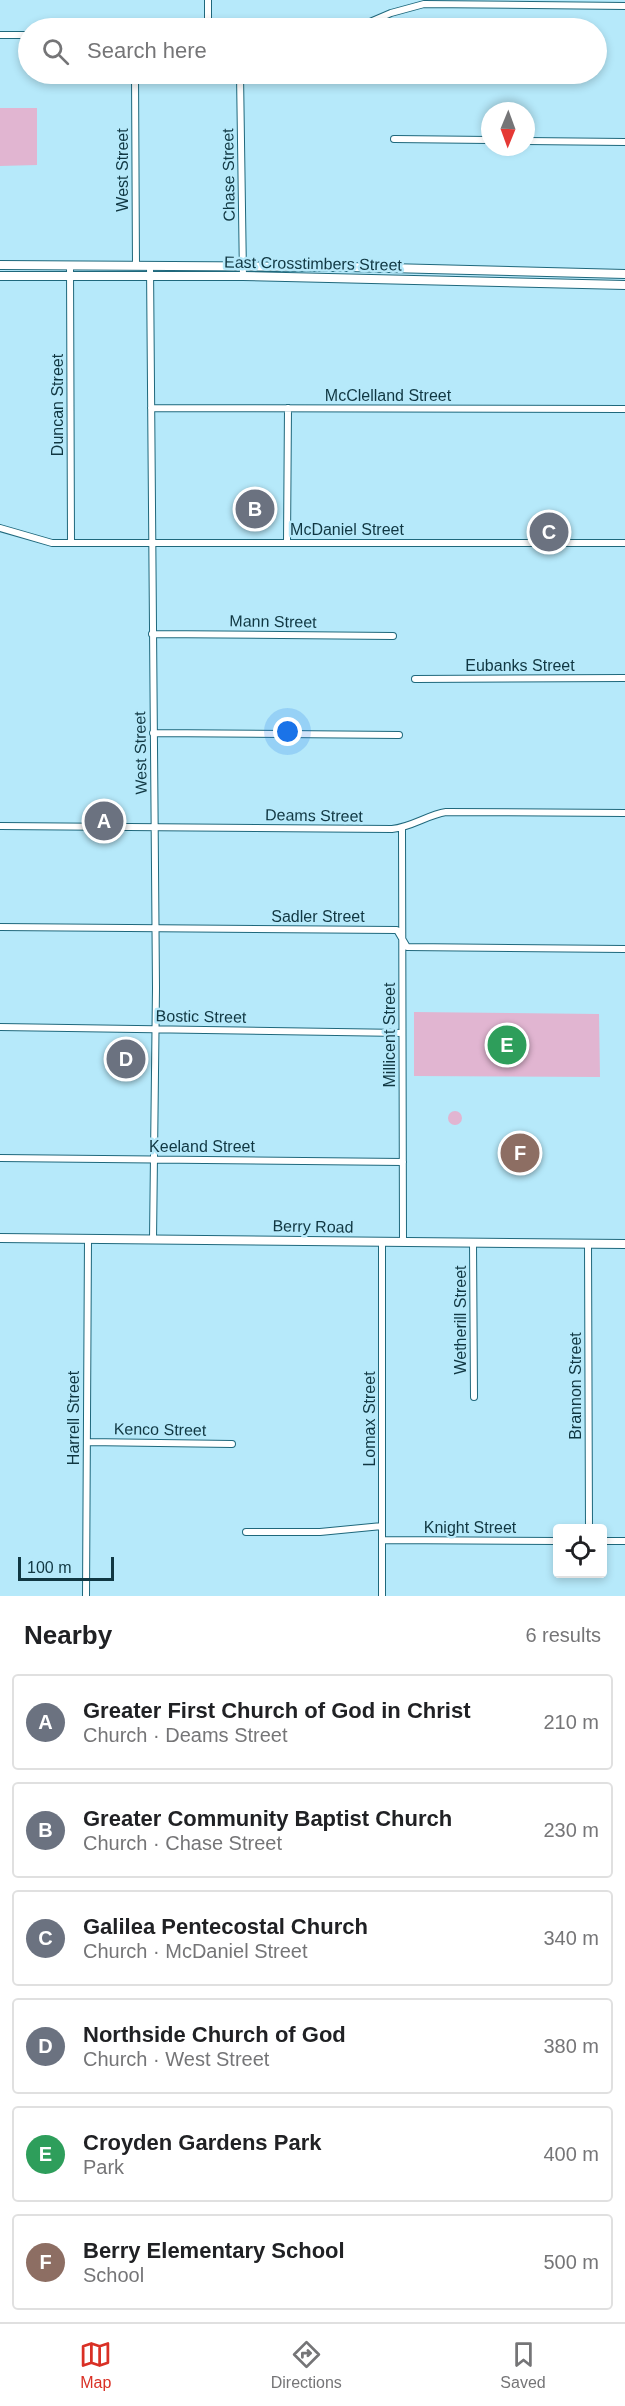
<!DOCTYPE html>
<meta charset="utf-8">
<style>
:root{--surface:#fff;--page:#f6f6f6;--text:#202124;--muted:#757577;--line:#e0e0e0;--accent:#d93025}
body{margin:0;font-family:Helvetica,sans-serif;background:var(--page);color:var(--text)}
.controls{position:absolute;right:18px;bottom:18px;display:grid;overflow:hidden;border-radius:6px;box-shadow:0 3px 9px #0003}
.controls button{width:54px;height:54px;display:grid;place-items:center;padding:0;border:0;border-bottom:2px solid var(--line);background:var(--surface);color:var(--text);font:30px sans-serif}
.compass{position:absolute;left:481px;top:102px;width:54px;height:54px;border-radius:50%;background:var(--surface);box-shadow:0 3px 9px #0003;rotate:181deg}
.scale{position:absolute;left:18px;bottom:15px;width:96px;box-sizing:border-box;padding-left:6px;border:3px solid #103742;border-top:0;font-size:16px;line-height:21px;white-space:nowrap;color:#103742;-webkit-text-stroke:4px #b6e9fa;paint-order:stroke}
.you{position:absolute;left:288px;top:732px;width:21px;height:21px;margin:-15px;border:4px solid #fff;border-radius:50%;background:#1a73e8;box-shadow:0 0 0 9px #1a73e833}
.badge{display:grid;place-items:center;width:39px;height:39px;border-radius:50%;background:var(--accent);color:#fff;font-size:20px;font-weight:700}
.pin{position:absolute;translate:-50% -50%;border:3px solid #fff;box-shadow:0 2px 6px #0006}
.list{margin:0;padding:0;list-style:none}
h2{display:flex;justify-content:space-between;align-items:center;height:78px;margin:0;padding:0 24px;font-size:26px}
h2 small{font-size:20px;font-weight:400;color:var(--muted)}
.list li{display:grid;grid-template-columns:39px 1fr auto;gap:18px;align-items:center;box-sizing:border-box;height:96px;margin:0 12px 12px;padding:0 12px;border:2px solid var(--line);border-radius:6px}
.list b{display:block;font-size:22px;white-space:nowrap}
.list p{margin:0;font-size:20px;white-space:nowrap;color:var(--muted)}
.list em{font-size:20px;font-style:normal;color:var(--muted)}
.icon{flex:none;width:33px;height:33px;fill:none;stroke:currentColor;stroke-width:2;stroke-linecap:round;stroke-linejoin:round}
.map{position:relative;flex:none;width:625px;height:1596px;overflow:hidden}
.search{position:absolute;background:var(--surface);box-shadow:0 3px 9px #0003;left:18px;right:18px;top:18px;height:66px;display:flex;align-items:center;gap:15px;box-sizing:border-box;padding:0 21px;border-radius:33px;color:var(--muted);font-size:22px}
.sheet{height:726px;background:var(--surface)}
nav{display:flex;justify-content:space-around;align-items:center;box-sizing:border-box;height:84px;border-top:2px solid var(--line);background:var(--surface);font-size:16px;color:var(--muted)}
nav a{display:grid;justify-items:center;gap:3px}
nav .on{color:var(--accent)}
.map>svg:first-child{display:block}
.green{fill:#e1b5d1}
.lines{fill:none;stroke-linecap:round;stroke-linejoin:round}
.street-casing{stroke:#1f687c;stroke-width:8}
.secondary-casing{stroke:#1f687c;stroke-width:10}
.street{stroke:#fff;stroke-width:6}
.secondary{stroke:#fff;stroke-width:8}
.labels{text-anchor:middle;stroke-width:5;stroke-linejoin:round;paint-order:stroke}
.street-label{font-size:16px;fill:#103742;stroke:#b6e9fa}
</style>
<div class="map">
<svg width="625" height="1596" viewBox="0 0 625 1596">
<rect width="100%" height="100%" fill="#b6e9fa"/>
<path class="green" d="M0 108H37V165L0 166Z
M414 1012 599 1014 600 1077 414 1076Z
M448 1118a7 7 0 1 1 14 0a7 7 0 1 1-14 0Z"/>
<g class="lines">
<defs>
<path id="street" d="M208 28V0
M356 28 391 13 424 4 625 6
M0 35H28
M135 74 136 266
M240 74 243 276
M394 139 490 140
M526 141 625 142
M70 266 71 543
M150 266 156 988 153 1240
M151 408 625 409
M0 528 52 543H625
M287 542 288 408
M152 634 393 636
M415 679 625 678
M153 733 399 735
M0 826 392 829C412 827 427 815 446 812L625 813
M402 828 403 1242
M0 927 397 930 407 947 625 949
M0 1027 402 1033
M0 1158 403 1162
M382 1242V1596
M473 1242 474 1397
M588 1243 589 1528
M87 1442 232 1444
M246 1532H320L382 1526
M382 1540 558 1541
M602 1541H625
M86 1596 88 1239"/>
<path id="secondary" d="M0 265 349 267 625 274
M0 276H243L625 285
M0 1238 625 1244"/>
</defs>
<use href="#street" class="street-casing"/>
<use href="#secondary" class="secondary-casing"/>
<use href="#street" class="street"/>
<use href="#secondary" class="secondary"/>
</g>
<g class="labels">
<g class="street-label">
<text transform="translate(122 170) rotate(-90)" y="6">West Street</text>
<text transform="translate(228 175) rotate(-91)" y="6">Chase Street</text>
<text transform="translate(313 263) rotate(1)" y="6">East Crosstimbers Street</text>
<text x="388" y="401">McClelland Street</text>
<text transform="translate(57 405) rotate(-90)" y="6">Duncan Street</text>
<text x="347" y="535">McDaniel Street</text>
<text transform="translate(273 621) rotate(1)" y="6">Mann Street</text>
<text x="520" y="671">Eubanks Street</text>
<text transform="translate(140 753) rotate(-91)" y="6">West Street</text>
<text transform="translate(314 815) rotate(1)" y="6">Deams Street</text>
<text x="318" y="922">Sadler Street</text>
<text transform="translate(201 1016) rotate(1)" y="6">Bostic Street</text>
<text transform="translate(389 1035) rotate(-90)" y="6">Millicent Street</text>
<text x="202" y="1152">Keeland Street</text>
<text transform="translate(313 1226) rotate(1)" y="6">Berry Road</text>
<text transform="translate(460 1320) rotate(-90)" y="6">Wetherill Street</text>
<text transform="translate(575 1386) rotate(-90)" y="6">Brannon Street</text>
<text transform="translate(73 1418) rotate(-90)" y="6">Harrell Street</text>
<text transform="translate(369 1419) rotate(-90)" y="6">Lomax Street</text>
<text transform="translate(160 1429) rotate(1)" y="6">Kenco Street</text>
<text x="470" y="1533">Knight Street</text>
</g>
</g>
</svg>
<div class="controls">
<button><svg class="icon" aria-label="locate" viewBox="0 0 24 24"><circle cx="12" cy="12" r="6"/><path d="M12 2v4M12 18v4M2 12h4M18 12h4"/></svg></button>
</div>
<svg class="compass" viewBox="-18 -18 36 36"><path d="M0-13l5 13h-10z" fill="#e53935"/><path d="M0 13l5-13h-10z" fill="#757577"/></svg>
<div class="scale">100 m</div>
<div class="you"></div>
<div class="pin badge" style="left:104px;top:821px;background:#6b7280">A</div>
<div class="pin badge" style="left:255px;top:509px;background:#6b7280">B</div>
<div class="pin badge" style="left:549px;top:532px;background:#6b7280">C</div>
<div class="pin badge" style="left:126px;top:1059px;background:#6b7280">D</div>
<div class="pin badge" style="left:507px;top:1045px;background:#2e9e5b">E</div>
<div class="pin badge" style="left:520px;top:1153px;background:#8d6e63">F</div>
<div class="search"><svg class="icon" aria-label="search" viewBox="0 0 24 24"><circle cx="10" cy="10" r="6"/><path d="M15 15l6 6"/></svg>Search here</div>
</div>
<section class="sheet">
<h2>Nearby<small>6 results</small></h2>
<ul class="list">
<li><span class="badge" style="background:#6b7280">A</span><div><b>Greater First Church of God in Christ</b><p>Church · Deams Street</p></div><em>210 m</em></li>
<li><span class="badge" style="background:#6b7280">B</span><div><b>Greater Community Baptist Church</b><p>Church · Chase Street</p></div><em>230 m</em></li>
<li><span class="badge" style="background:#6b7280">C</span><div><b>Galilea Pentecostal Church</b><p>Church · McDaniel Street</p></div><em>340 m</em></li>
<li><span class="badge" style="background:#6b7280">D</span><div><b>Northside Church of God</b><p>Church · West Street</p></div><em>380 m</em></li>
<li><span class="badge" style="background:#2e9e5b">E</span><div><b>Croyden Gardens Park</b><p>Park</p></div><em>400 m</em></li>
<li><span class="badge" style="background:#8d6e63">F</span><div><b>Berry Elementary School</b><p>School</p></div><em>500 m</em></li>
</ul>
</section>
<nav>
<a class="on"><svg class="icon" aria-label="map" viewBox="0 0 24 24"><path d="M3 6l6-2 6 2 6-2v14l-6 2-6-2-6 2zM9 4v14M15 6v14"/></svg>Map</a>
<a><svg class="icon" aria-label="directions" viewBox="0 0 24 24"><path d="M12 3l9 9-9 9-9-9zM9 14v-3h6M13 9l2 2-2 2"/></svg>Directions</a>
<a><svg class="icon" aria-label="saved" viewBox="0 0 24 24"><path d="M7 4h10v16l-5-4-5 4z"/></svg>Saved</a>
</nav>
